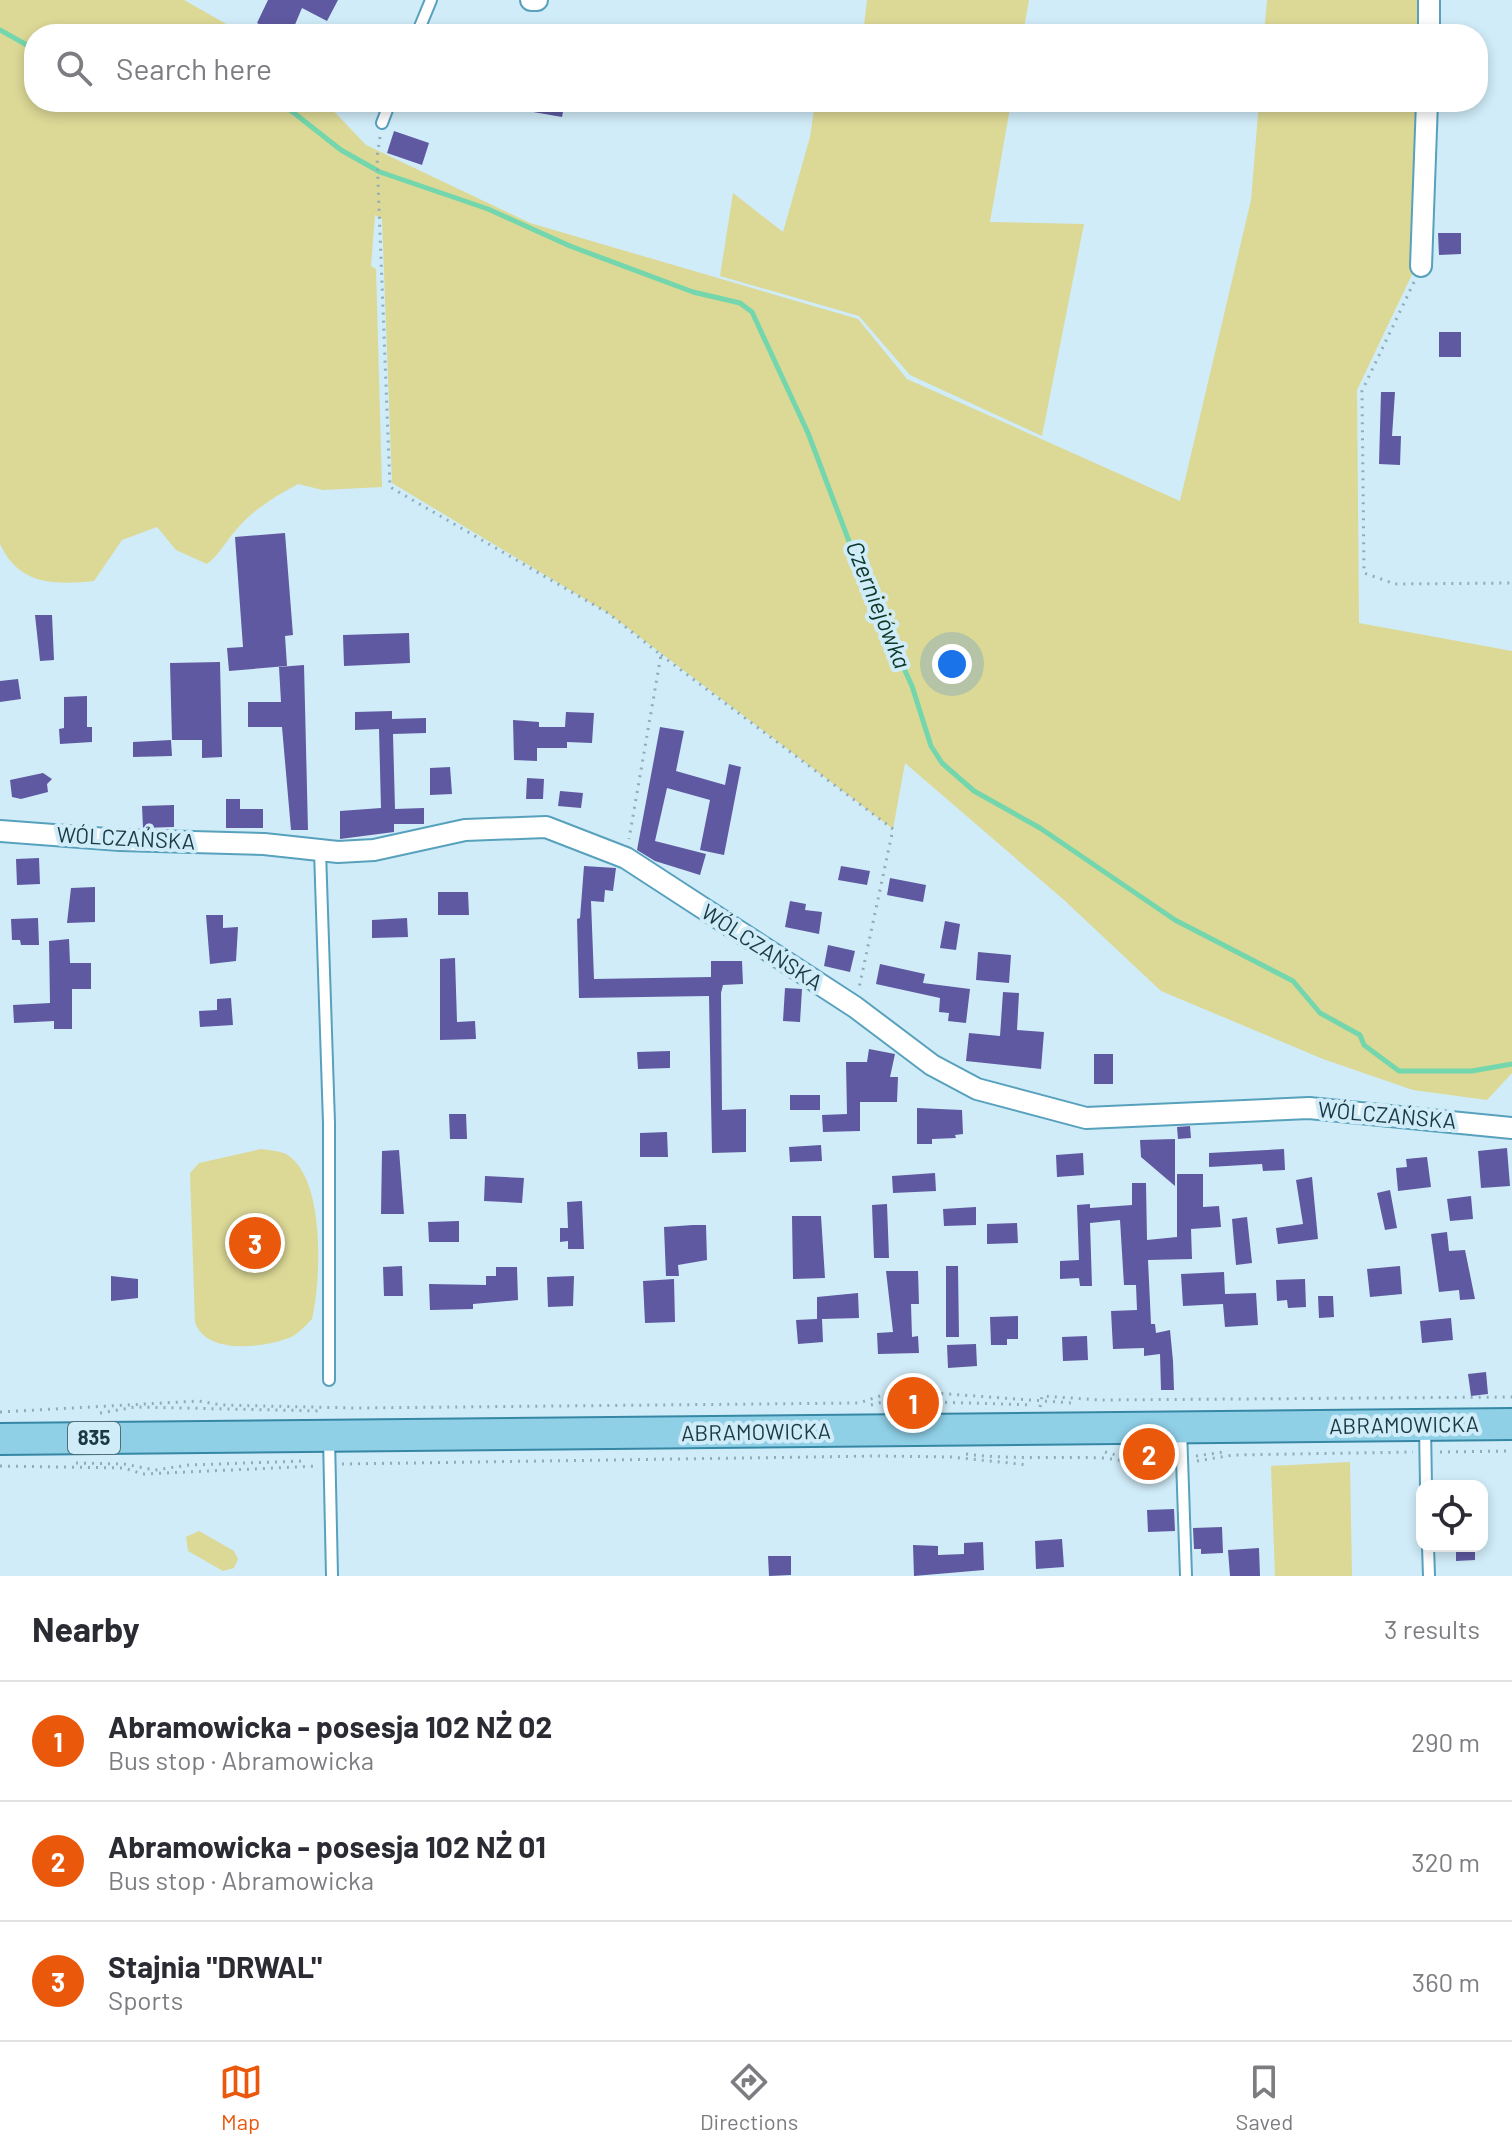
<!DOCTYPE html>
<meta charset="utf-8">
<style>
:root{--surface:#fff;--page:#f7f7f7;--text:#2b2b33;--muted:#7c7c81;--line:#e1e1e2;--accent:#ea580c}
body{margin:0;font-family:Barlow,sans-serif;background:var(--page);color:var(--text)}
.controls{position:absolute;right:24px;bottom:24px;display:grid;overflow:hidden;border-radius:16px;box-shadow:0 4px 12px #0003}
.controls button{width:72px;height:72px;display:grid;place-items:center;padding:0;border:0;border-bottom:2px solid var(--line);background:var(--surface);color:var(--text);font:40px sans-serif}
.you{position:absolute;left:952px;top:664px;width:28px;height:28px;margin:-20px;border:6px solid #fff;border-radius:50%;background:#1a73e8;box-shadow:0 0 0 12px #1a73e833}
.badge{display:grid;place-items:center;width:52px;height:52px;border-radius:50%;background:var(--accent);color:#fff;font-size:26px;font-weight:700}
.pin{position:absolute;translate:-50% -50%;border:4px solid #fff;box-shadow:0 2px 8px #0006}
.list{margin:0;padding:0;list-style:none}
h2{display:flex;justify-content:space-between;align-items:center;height:104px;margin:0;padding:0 32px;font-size:34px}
h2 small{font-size:26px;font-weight:400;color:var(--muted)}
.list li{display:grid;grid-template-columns:52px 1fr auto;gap:24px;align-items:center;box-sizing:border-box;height:120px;padding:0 32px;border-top:2px solid var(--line)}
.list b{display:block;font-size:30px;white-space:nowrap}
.list p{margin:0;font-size:26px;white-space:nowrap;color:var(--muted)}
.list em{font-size:26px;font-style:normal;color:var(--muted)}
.icon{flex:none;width:44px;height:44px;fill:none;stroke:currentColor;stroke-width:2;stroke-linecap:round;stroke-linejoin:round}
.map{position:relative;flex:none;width:1512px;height:1576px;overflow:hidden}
.search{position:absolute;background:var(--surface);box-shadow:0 4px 12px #0003;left:24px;right:24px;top:24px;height:88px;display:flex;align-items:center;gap:20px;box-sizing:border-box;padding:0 28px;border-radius:32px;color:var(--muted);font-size:30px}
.sheet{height:464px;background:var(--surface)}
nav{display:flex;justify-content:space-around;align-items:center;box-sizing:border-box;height:112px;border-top:2px solid var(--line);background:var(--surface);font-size:22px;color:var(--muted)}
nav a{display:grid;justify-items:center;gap:4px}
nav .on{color:var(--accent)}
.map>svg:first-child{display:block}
.green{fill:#dcd896}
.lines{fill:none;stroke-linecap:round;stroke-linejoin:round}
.stream{stroke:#73d6ad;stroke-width:5}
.building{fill:#5e59a0}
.lane-casing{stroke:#57a1bd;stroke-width:14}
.street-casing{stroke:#57a1bd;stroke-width:24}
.primary-casing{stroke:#3687a4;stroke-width:34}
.path{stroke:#8facb8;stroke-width:3;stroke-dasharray:2 6;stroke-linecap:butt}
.lane{stroke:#fff;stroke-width:10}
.street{stroke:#fff;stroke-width:20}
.primary{stroke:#8fd0e7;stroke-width:30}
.labels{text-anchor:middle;stroke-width:8;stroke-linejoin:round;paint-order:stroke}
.shield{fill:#d0ecf8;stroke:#506f7a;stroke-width:2}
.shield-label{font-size:20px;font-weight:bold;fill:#193944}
.street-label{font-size:22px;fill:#193944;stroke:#d0ecf8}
.water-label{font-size:24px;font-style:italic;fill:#0b3828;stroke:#d0ecf8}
</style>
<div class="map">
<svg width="1512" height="1576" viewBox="0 0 1512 1576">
<rect width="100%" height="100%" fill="#d0ecf8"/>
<path class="green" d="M0 0H184L244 34H34V102H325L366 145 530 223 858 319 907 379 1180 501 1251 200 1259 102H1422L1417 264 1357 390 1359 623 1512 651V1073L1487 1100 1413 1090 1323 1059 1161 991 1064 900 905 763 893 829 608 613 392 483 382 219 375 215 371 266 376 269 382 487 323 490 298 484C274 497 254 509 236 530 225 542 220 554 207 564L176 550 157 527 122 540 94 581C53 585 19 585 0 544Z
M867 0H1029L1023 34H863Z
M1267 0H1424L1423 34H1264Z
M815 102H1011L990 222 1084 224 1042 436 910 375 859 316 720 276 733 193 783 232 810 137Z
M261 1149C268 1150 279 1151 286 1154 326 1177 321 1281 312 1319 306 1325 300 1332 293 1336 267 1348 206 1356 195 1322L190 1173 199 1163Z
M1350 1462 1352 1576H1275L1271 1466Z
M199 1531 234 1551 238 1559 234 1568 223 1571 188 1551 186 1537Z"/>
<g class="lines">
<path class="stream" d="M0 30 34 49
M280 102 341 150 380 172 488 209 570 246 693 292 740 303 752 312 808 433 866 586 912 686 931 746 942 763 974 791 1040 828 1175 920 1293 981 1320 1013 1360 1035 1364 1045 1399 1071H1472L1512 1064"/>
</g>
<path class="building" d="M268 0H338L327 21 302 8 291 34H278L257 23Z
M517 102H565L562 117 516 109Z
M394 131 429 143 422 165 387 153Z
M1438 233H1461V254L1439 255Z
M1439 332H1461V357H1439Z
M1381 392H1395L1392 436H1401L1400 465 1379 464Z
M285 533 293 635 285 636 287 666 229 671 227 648 243 647 235 537Z
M35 615H52L54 660 40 661Z
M409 633 410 663 344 666 343 635Z
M220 662 222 757 202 758V740H172L170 663Z
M304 665 308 830H291L282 727H248V702H281L279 667Z
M18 679 21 699 0 702V681Z
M87 696V727H92V742L60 744 59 729 64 728V697Z
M392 711V719L426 718V733L393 734 395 809 424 808V824H394V832L340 839V811L381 808 379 729 355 730V712Z
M566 712 594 713 592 743 567 742V748H537V761L514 760 513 720 539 722V727H565Z
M660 727 684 731 676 771 725 785 729 764 741 767 724 855 700 850 710 800 667 788 655 841 706 854 700 875 655 861 637 850Z
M171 740 172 756 133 757V742Z
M450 767 452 794 430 795V768Z
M43 773 52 779 47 784 48 792 21 799 12 797 10 780Z
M527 778 544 779 543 799H526Z
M560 791 583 793 581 808 558 806Z
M226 799H240V809H263V828H226Z
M174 805V827L143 828 142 806Z
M39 858 40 884 17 885 16 859Z
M584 866 616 868 613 891 605 890 604 902 591 901 594 979 711 977V961H742L743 984 723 985 721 993 722 1110 746 1109V1152L712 1153 709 996 579 998 577 919 580 918Z
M841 866 870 871 867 885 838 880Z
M890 878 926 885 923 902 887 895Z
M95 887V922L67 923 71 888Z
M438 892H468L469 915H438Z
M790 901 806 904 805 910 822 912 819 934 785 927Z
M206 915H223V928L238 927 236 961 210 964Z
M38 918 39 945H21L20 940H12L11 919Z
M407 918 408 937 372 938V920Z
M945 921 960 924 956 950 940 948Z
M69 939 70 963H91V989H72V1029H54V1021L14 1023 13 1005 50 1003 49 941Z
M828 945 855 951 850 972 824 966Z
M978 952 1011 955 1009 983 976 980Z
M455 958 457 1022 475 1021 476 1039 440 1040V959Z
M880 964 925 974 923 983 970 989 966 1023 948 1021 949 1013 939 1012 940 998 876 984Z
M785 988 802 989 800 1022 783 1021Z
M1003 992 1019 993 1017 1030 1044 1032 1041 1069 966 1061 969 1033 1000 1036Z
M231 998 233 1025 200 1027 199 1011 217 1010V999Z
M869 1049 895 1054 890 1077H898L897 1102H860V1131L823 1132 822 1115 847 1114 846 1062H867Z
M670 1051V1068L638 1069 637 1052Z
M1094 1054H1113V1084H1094Z
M790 1095H820V1110H790Z
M917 1108 962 1110 963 1134 955 1135 956 1138 932 1139V1144H917Z
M449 1114H466L467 1139H450Z
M1190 1126 1191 1138 1178 1139 1177 1127Z
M667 1132 668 1157H640V1133Z
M1175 1139V1186L1141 1157 1140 1140Z
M821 1145 822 1161 790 1162 789 1147Z
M1507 1148 1510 1186 1481 1188 1478 1151Z
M1284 1149 1285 1170 1263 1171 1262 1164 1209 1167V1153Z
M399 1150 404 1214H381L382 1151Z
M1083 1153 1084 1175 1057 1177 1056 1155Z
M1427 1157 1431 1187 1398 1191 1396 1168 1407 1167 1406 1159Z
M935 1173 936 1191 893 1193 892 1176Z
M1177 1174H1203V1207L1219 1206 1221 1227 1191 1229 1192 1259 1148 1260 1151 1324H1155L1156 1333 1170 1330 1173 1361 1174 1390H1161L1160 1354 1144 1356V1348L1113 1349 1111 1311 1137 1310 1136 1285H1124L1120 1220 1090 1223 1092 1286H1080L1079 1278 1060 1279V1261L1079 1260 1077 1205 1090 1204V1208L1132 1205V1183H1146L1147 1240 1177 1237Z
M485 1176 524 1178 522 1203 484 1201Z
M1312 1177 1318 1239 1278 1244 1276 1228 1303 1224 1296 1180Z
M1390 1190 1397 1228 1385 1230 1377 1193Z
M1471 1196 1473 1219 1450 1221 1447 1199Z
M582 1201 584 1249H568V1241L560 1242V1228H568L567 1202Z
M887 1204 889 1258H874L872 1205Z
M976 1207V1225L944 1226 943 1209Z
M792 1216H821L825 1278 793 1279Z
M1247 1217 1252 1263 1236 1265 1232 1219Z
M459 1221V1242H429L428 1222Z
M1017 1223 1018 1243 987 1244V1224Z
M693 1225H706L707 1260 678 1265 679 1276H666L664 1227Z
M1447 1232 1449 1251 1465 1250 1475 1299 1460 1300 1459 1290 1439 1292 1431 1234Z
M402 1266 403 1296H384L383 1267Z
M946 1266H958L959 1337H946Z
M1400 1266 1402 1294 1370 1297 1367 1269Z
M496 1267H517L518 1300 473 1304V1309L430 1310 429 1284 486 1285V1276H496Z
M886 1271H918L919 1304H911L912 1337 918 1336 919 1353 878 1354 877 1333 893 1332Z
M1224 1272 1225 1294 1256 1293 1258 1325 1225 1327 1223 1304 1183 1306 1181 1274Z
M111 1276 138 1279V1298L111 1301Z
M574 1276 573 1306 548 1307 547 1277Z
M674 1279 675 1322 645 1323 643 1281Z
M1305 1279 1306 1307 1288 1308 1287 1300 1277 1301 1276 1280Z
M858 1293 859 1318 822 1319 823 1342 798 1344 796 1320 817 1319V1297Z
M1318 1296H1333L1334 1317 1319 1318Z
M1018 1316V1339H1007V1345H991L990 1317Z
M1451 1318 1453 1340 1422 1343 1420 1321Z
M1087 1336 1088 1360 1063 1361 1062 1337Z
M976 1344 977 1366 948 1368 947 1345Z
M1486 1372 1488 1394 1471 1396 1468 1374Z
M1174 1509 1175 1531 1148 1532 1147 1510Z
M1222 1527 1223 1553 1201 1554V1549H1194L1193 1528Z
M1062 1539 1064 1567 1036 1569 1035 1541Z
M983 1542 984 1570 914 1576 913 1545 938 1546V1555L964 1554V1543Z
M1456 1546H1475V1560L1456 1561Z
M1259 1548 1260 1576H1230L1228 1550Z
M768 1556H791V1575L769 1576Z"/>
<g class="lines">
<defs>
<path id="lane" d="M417 34 431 0
M382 123 390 102
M320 851 329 1123V1380
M1425 1427 1426 1486
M1181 1429 1186 1576
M329 1438 332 1576
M1428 1546 1429 1576"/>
<path id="street" d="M531 0H537
M1429 34V0
M1421 266 1427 102
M0 831 120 840 264 844 338 852 374 850 465 830 546 827 626 858 855 1007 932 1065 977 1089 1086 1118 1309 1108 1512 1128"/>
<path id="primary" d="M0 1439 1512 1424"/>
</defs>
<use href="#lane" class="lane-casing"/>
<use href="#street" class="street-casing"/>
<use href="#primary" class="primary-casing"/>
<path class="path" d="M380 137 377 157 390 487 608 613 661 655 629 839
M1414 282 1362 391 1364 573 1395 584 1512 583
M661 655 893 829 859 988
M871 1405 920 1392 1072 1403
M1040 1407 1042 1396 1100 1400 1512 1397
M0 1412 199 1401 221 1405 355 1408 859 1403 901 1389V1401L1033 1405
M100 1413 135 1407 323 1411
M1105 1452 1134 1460 1168 1456
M1440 1452 1512 1451
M966 1454C1012 1460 1056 1456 1102 1458 1126 1459 1144 1469 1169 1463
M1196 1456 1224 1452
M1197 1461 1233 1455 1413 1452
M76 1463 124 1464 155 1470 189 1465 303 1461
M342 1464 877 1456 951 1457 1029 1465
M0 1466 124 1468 143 1474 318 1466"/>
<use href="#lane" class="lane"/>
<use href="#street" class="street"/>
<use href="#primary" class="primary"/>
</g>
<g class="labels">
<rect class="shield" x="68" y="1422" width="52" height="32" rx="6"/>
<g class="shield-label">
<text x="94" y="1445">835</text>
</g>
<g class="street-label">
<text transform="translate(126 838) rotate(3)" y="8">WÓLCZAŃSKA</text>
<text transform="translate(762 947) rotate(33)" y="8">WÓLCZAŃSKA</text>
<text transform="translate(1387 1115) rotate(5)" y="8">WÓLCZAŃSKA</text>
<text transform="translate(1404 1425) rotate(-1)" y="8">ABRAMOWICKA</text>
<text transform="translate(756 1432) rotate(-1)" y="8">ABRAMOWICKA</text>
</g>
<g class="water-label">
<text transform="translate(878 605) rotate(68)" y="8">Czerniejówka</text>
</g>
</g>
</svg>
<div class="controls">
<button><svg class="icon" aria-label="locate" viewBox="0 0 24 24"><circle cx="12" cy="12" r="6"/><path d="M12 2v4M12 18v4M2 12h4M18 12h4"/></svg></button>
</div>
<div class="you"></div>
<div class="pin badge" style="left:913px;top:1403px">1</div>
<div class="pin badge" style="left:1149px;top:1454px">2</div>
<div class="pin badge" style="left:255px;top:1243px">3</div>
<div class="search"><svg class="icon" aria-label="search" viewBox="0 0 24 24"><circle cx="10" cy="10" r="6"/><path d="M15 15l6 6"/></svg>Search here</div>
</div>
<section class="sheet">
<h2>Nearby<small>3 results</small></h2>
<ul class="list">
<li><span class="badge">1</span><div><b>Abramowicka - posesja 102 NŻ 02</b><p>Bus stop · Abramowicka</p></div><em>290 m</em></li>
<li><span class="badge">2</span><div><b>Abramowicka - posesja 102 NŻ 01</b><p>Bus stop · Abramowicka</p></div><em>320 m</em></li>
<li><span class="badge">3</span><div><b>Stajnia &quot;DRWAL&quot;</b><p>Sports</p></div><em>360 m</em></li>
</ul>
</section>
<nav>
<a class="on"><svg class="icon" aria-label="map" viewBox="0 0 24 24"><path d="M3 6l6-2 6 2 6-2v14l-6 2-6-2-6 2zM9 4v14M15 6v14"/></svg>Map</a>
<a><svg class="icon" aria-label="directions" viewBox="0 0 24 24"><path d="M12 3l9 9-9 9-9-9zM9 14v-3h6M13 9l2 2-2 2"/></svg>Directions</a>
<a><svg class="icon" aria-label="saved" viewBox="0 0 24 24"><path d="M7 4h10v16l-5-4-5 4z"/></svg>Saved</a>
</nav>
